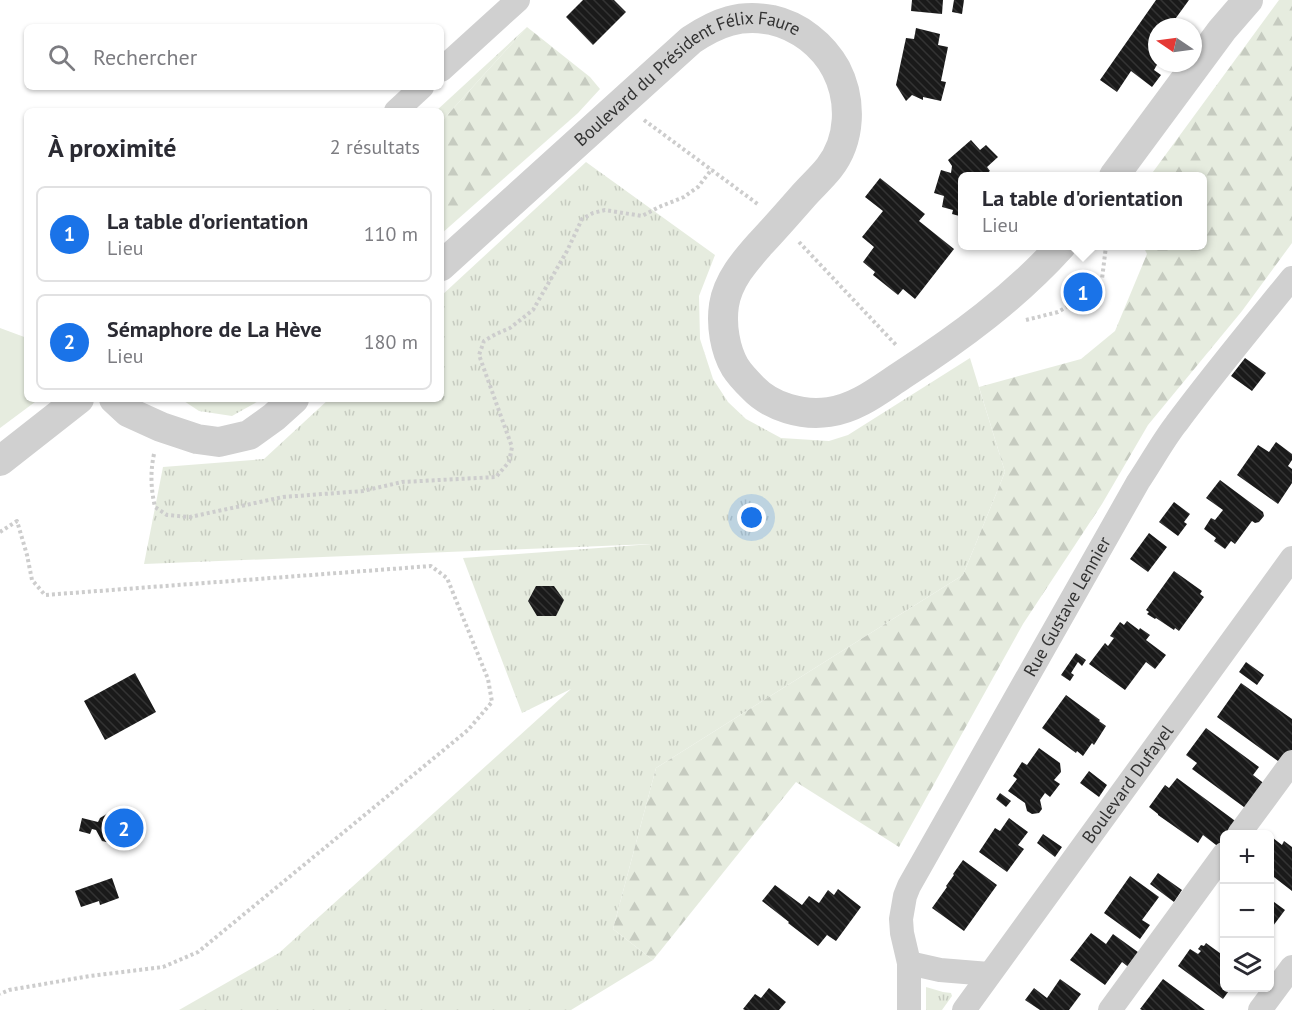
<!DOCTYPE html>
<html lang="fr">
<meta charset="utf-8">
<style>
:root{--surface:#fff;--page:#f2f2f3;--text:#2b2b33;--muted:#7c7c81;--line:#e1e1e2;--accent:#1a73e8}
body{margin:0;font-family:"PT Sans",sans-serif;background:var(--page);color:var(--text)}
.controls{position:absolute;right:18px;bottom:18px;display:grid;overflow:hidden;border-radius:9px;box-shadow:0 2px 4px #0004}
.controls button{width:54px;height:54px;display:grid;place-items:center;padding:0;border:0;border-bottom:2px solid var(--line);background:var(--surface);color:var(--text);font:30px sans-serif}
.compass{position:absolute;left:1148px;top:18px;width:54px;height:54px;border-radius:50%;background:var(--surface);box-shadow:0 2px 4px #0004;rotate:283deg}
.you{position:absolute;left:752px;top:518px;width:21px;height:21px;margin:-15px;border:4px solid #fff;border-radius:50%;background:#1a73e8;box-shadow:0 0 0 9px #1a73e833}
.badge{display:grid;place-items:center;width:39px;height:39px;border-radius:50%;background:var(--accent);color:#fff;font-size:20px;font-weight:700}
.pin{position:absolute;translate:-50% -50%;border:3px solid #fff;box-shadow:0 2px 6px #0006}
.popup{position:absolute;left:958px;top:172px;width:249px;height:78px;box-sizing:border-box;display:grid;place-content:center;border-radius:9px;background:var(--surface);filter:drop-shadow(0 2px 4px #0005);font-size:20px;white-space:nowrap;color:var(--muted)}
.popup b{font-size:22px;color:var(--text)}
.popup::after{content:'';position:absolute;left:50%;top:100%;margin-left:-12px;border:12px solid transparent;border-top-color:var(--surface)}
.list{margin:0;padding:0;list-style:none}
h2{display:flex;justify-content:space-between;align-items:center;height:78px;margin:0;padding:0 24px;font-size:26px}
h2 small{font-size:20px;font-weight:400;color:var(--muted)}
.list li{display:grid;grid-template-columns:39px 1fr auto;gap:18px;align-items:center;box-sizing:border-box;height:96px;margin:0 12px 12px;padding:0 12px;border:2px solid var(--line);border-radius:9px}
.list b{display:block;font-size:22px;white-space:nowrap}
.list p{margin:0;font-size:20px;white-space:nowrap;color:var(--muted)}
.list em{font-size:20px;font-style:normal;color:var(--muted)}
.icon{flex:none;width:33px;height:33px;fill:none;stroke:currentColor;stroke-width:2;stroke-linecap:round;stroke-linejoin:round}
.map{position:relative;flex:none;width:1292px;height:1010px;overflow:hidden}
.search{position:absolute;background:var(--surface);box-shadow:0 2px 4px #0004;left:24px;top:24px;width:420px;height:66px;display:flex;align-items:center;gap:15px;box-sizing:border-box;padding:0 21px;border-radius:9px;color:var(--muted);font-size:22px}
.panel{position:absolute;background:var(--surface);box-shadow:0 2px 4px #0004;left:24px;top:108px;width:420px;height:294px;border-radius:9px}
.map>svg:first-child{display:block}
.grass{fill:url(#grass-tufts)}
.forest{fill:url(#forest-firs)}
.garden{fill:#e6ecdf}
.building{fill:url(#building-back-hatch);fill-rule:evenodd}
.lines{fill:none;stroke-linecap:round;stroke-linejoin:round}
.path{stroke:#cdcdcd;stroke-width:4;stroke-dasharray:3 3;stroke-linecap:butt}
.minor{stroke:#d0d0d0;stroke-width:24}
.tertiary{stroke:#d0d0d0;stroke-width:30}
.labels{text-anchor:middle;stroke-width:6;stroke-linejoin:round;paint-order:stroke}
.street-label{font-size:18px;fill:#333;stroke:#fff}
</style>
<div class="map">
<svg width="1292" height="1010" viewBox="0 0 1292 1010">
<defs>
<pattern id="grass-tufts" width="24" height="20" patternUnits="userSpaceOnUse" patternTransform="scale(1.5)"><rect width="24" height="20" fill="#e6ecdf"/><path d="M3 7l-1-3M5 7V3M7 7l1-3M15 17l-1-3M17 17v-4M19 17l1-3" fill="none" stroke="#c6cbc0"/></pattern>
<pattern id="forest-firs" width="22" height="20" patternUnits="userSpaceOnUse" patternTransform="scale(1.5)"><rect width="22" height="20" fill="#e6ecdf"/><path d="M5 1l3.5 6h-7zM16 11l3.5 6h-7z" fill="#c6cbc0"/></pattern>
<pattern id="building-back-hatch" width="6" height="6" patternUnits="userSpaceOnUse" patternTransform="scale(1.5)"><rect width="6" height="6" fill="#1a1a1a"/><path d="M-1 5l2 2M0 0l6 6M5-1l2 2" fill="none" stroke="#333"/></pattern>
</defs>
<rect width="100%" height="100%" fill="#fff"/>
<path class="grass" d="M527 27 441 122V111H436Z
M586 162 715 255 699 296 700 339 713 379 728 402 746 419 781 438 829 441 848 435 970 358 1005 472 963 575 656 768 613 929 653 960 571 1010H179L279 953 571 689 522 713 463 558 652 544 144 564 163 467 264 459 329 399H441V296Z
M181 399H262L232 416 199 411Z
M926 987 943 992 951 993 952 996 942 1010H926Z"/>
<path class="forest" d="M1279 0H1292V243L1242 311 1148 425 1102 504 1023 624 899 847 796 782 653 960 613 929 656 768 963 575 1005 472 979 387 1081 359 1115 331 1147 254 1143 246H1203V176H1150Z
M527 27 590 77 600 89 578 113 441 234V122Z"/>
<path class="garden" d="M0 328 27 338V399H39L0 428Z"/>
<path class="building" d="M583 0H614L626 12 593 45 566 17Z
M912 0H943L942 14 911 11Z
M954 0H964L962 14 952 12Z
M1156 0H1189L1173 22 1181 27H1157V63H1158L1154 70 1161 75 1152 87 1131 71 1117 92 1100 80Z
M916 28 940 34 938 45 948 47 941 81 946 82 941 101 923 97V100L912 95 906 101 896 85 906 38 914 39Z
M971 140 980 150 986 145 998 157 987 167 990 171 983 176H963V217L952 214 953 210 942 207 944 196 934 193 941 170 951 173 952 166 948 160Z
M880 178 925 214 919 221 954 249 915 299 903 289 898 295 873 275 875 272 863 262 874 247 862 237 883 211 865 197Z
M1245 358 1266 373 1252 391 1231 376Z
M1276 442 1292 454V460L1288 466 1292 469V483L1278 504 1237 475 1258 445 1269 452Z
M1220 480 1263 512 1264 516 1259 522 1255 523 1252 521 1235 544 1231 541 1225 549 1214 541 1216 538 1204 529 1211 518 1215 520 1223 510 1206 498Z
M1174 502 1190 514 1184 522 1187 524 1178 536 1159 522Z
M1149 533 1167 547 1148 572 1130 559Z
M1174 571 1202 591 1200 594 1204 597 1179 631 1175 628 1174 630 1156 618 1155 619 1147 614 1149 612 1146 610Z
M536 586H554L564 600 556 616H537L528 601Z
M1127 621 1139 630 1140 628 1150 635 1146 640 1166 655 1155 669 1146 662 1125 690 1089 664 1105 643 1108 646 1114 638 1110 636 1120 622 1124 625Z
M1076 653 1086 660 1082 666 1078 662 1071 673 1074 675 1070 681 1061 675Z
M1246 662 1264 675 1257 685 1239 672Z
M135 673 156 712 105 740 84 701Z
M1241 683 1292 719V750L1282 764 1217 717Z
M1066 695 1100 720 1099 721 1106 726 1094 745 1092 743 1083 756 1077 751 1076 753 1042 728Z
M1206 728 1259 767 1253 775 1266 785 1248 810 1192 769 1197 763 1186 755Z
M1039 748 1060 763 1061 772 1054 780 1060 784 1050 797 1045 793 1040 800 1042 809 1039 813 1032 814 1027 811 1025 803 1008 791 1017 779 1013 776 1022 762 1027 765Z
M1089 771 1107 785 1099 797 1080 783Z
M1177 778 1238 823 1230 834H1224V842L1220 848 1203 835 1198 843 1158 815V814L1149 807 1165 785 1169 788Z
M1000 793 1011 801 1006 807 996 799Z
M110 812 122 814 129 826 126 838 115 844 102 841 96 830 92 829 90 834 79 831 82 818 98 822 100 818ZM110 820H114L120 826 119 829 115 834 112 835 105 830 106 823Z
M1009 818 1028 832 1018 845 1024 849 1007 872 979 852 995 828 1000 831Z
M1043 834 1062 847 1055 857 1037 843Z
M1273 838 1282 845 1284 841 1292 847V891L1270 874V842Z
M963 860 997 885 964 931 932 908 947 887 946 886 954 875 953 874Z
M1158 873 1182 890 1174 902 1150 884Z
M1130 876 1159 897 1142 920 1150 925 1140 939 1104 913Z
M112 878 119 898 100 905 99 901 81 907 75 891Z
M775 885 802 905 809 896 819 903 828 890 834 895 838 889 861 907 836 941 827 935 818 946 788 923 789 922 762 901Z
M1270 899 1285 910 1270 930Z
M1091 933 1106 944 1113 934 1142 955 1131 969 1122 962 1105 985 1070 960Z
M1206 943 1224 956V988H1231L1223 999 1178 966 1190 949 1198 954 1201 951 1198 949 1201 945 1204 946Z
M1060 979 1081 994 1069 1010H1040L1025 1000 1034 988 1047 998Z
M1163 979 1205 1010H1142L1140 1009Z
M769 988 786 1002 779 1010H745L743 1009 755 994 761 998Z"/>
<g class="lines">
<path class="path" d="M644 120 759 205
M799 242 897 346
M1026 320 1058 312 1089 293 1102 279 1106 246
M154 454C150 473 151 489 155 507L167 515 190 517 283 497 363 491 402 482 496 477 509 462 512 447 479 355 484 341 496 334 510 328 533 310 567 251 582 219 593 213 605 210 642 216 659 207 684 197 698 187 712 169
M0 532 17 521 27 555 32 580 45 595 431 566 447 578 488 679 492 702 468 730 198 952 163 967 90 976 9 990 0 994"/>
<g class="minor">
<path d="M441 70 518 0"/>
<path d="M396 111 422 87"/>
<path d="M1239 834 1292 762"/>
<path d="M909 963 940 970 989 974"/>
<path id="s1" d="M909 1010V963L902 933 901 919 905 896 909 886 1138 482C1151 463 1162 442 1176 424 1213 374 1253 326 1292 278"/>
<path id="s2" d="M964 1010 1292 558"/>
<path d="M1110 1010 1224 854"/>
<path d="M1260 1010 1292 967"/>
</g>
<g class="tertiary">
<path d="M1114 176 1222 30 1248 0"/>
<path id="s3" d="M441 266 691 40C718 22 740 14 772 20 799 26 823 45 836 69 852 100 851 140 829 168 821 178 812 186 804 195 790 211 776 227 761 243 745 261 728 280 724 305 721 325 725 350 735 367 740 375 747 382 753 388 771 407 803 416 829 412 857 408 879 390 902 375 959 338 1015 297 1061 246"/>
<path d="M114 399 128 412 161 427 197 439 219 442 249 435 274 417 294 399"/>
<path d="M0 461 79 399"/>
</g>
</g>
<g class="labels">
<g class="street-label">
<text dy="6" stroke="none"><textPath href="#s3" startOffset="318">Boulevard du Président Félix Faure</textPath></text>
<text dy="6" stroke="none"><textPath href="#s1" startOffset="447">Rue Gustave Lennier</textPath></text>
<text dy="6" stroke="none"><textPath href="#s2" startOffset="279">Boulevard Dufayel</textPath></text>
</g>
</g>
</svg>
<div class="controls">
<button>+</button>
<button>−</button>
<button><svg class="icon" aria-label="layers" viewBox="0 0 24 24"><path d="M12 4l9 5-9 5-9-5zM3 14l9 5 9-5"/></svg></button>
</div>
<svg class="compass" viewBox="-18 -18 36 36"><path d="M0-13l5 13h-10z" fill="#e53935"/><path d="M0 13l5-13h-10z" fill="#7c7c81"/></svg>
<div class="you"></div>
<div class="pin badge" style="left:1083px;top:292px">1</div>
<div class="popup"><b>La table d'orientation</b>Lieu</div>
<div class="pin badge" style="left:124px;top:828px">2</div>
<div class="search"><svg class="icon" aria-label="search" viewBox="0 0 24 24"><circle cx="10" cy="10" r="6"/><path d="M15 15l6 6"/></svg>Rechercher</div>
<section class="panel">
<h2>À proximité<small>2 résultats</small></h2>
<ul class="list">
<li><span class="badge">1</span><div><b>La table d'orientation</b><p>Lieu</p></div><em>110 m</em></li>
<li><span class="badge">2</span><div><b>Sémaphore de La Hève</b><p>Lieu</p></div><em>180 m</em></li>
</ul>
</section>
</div>
